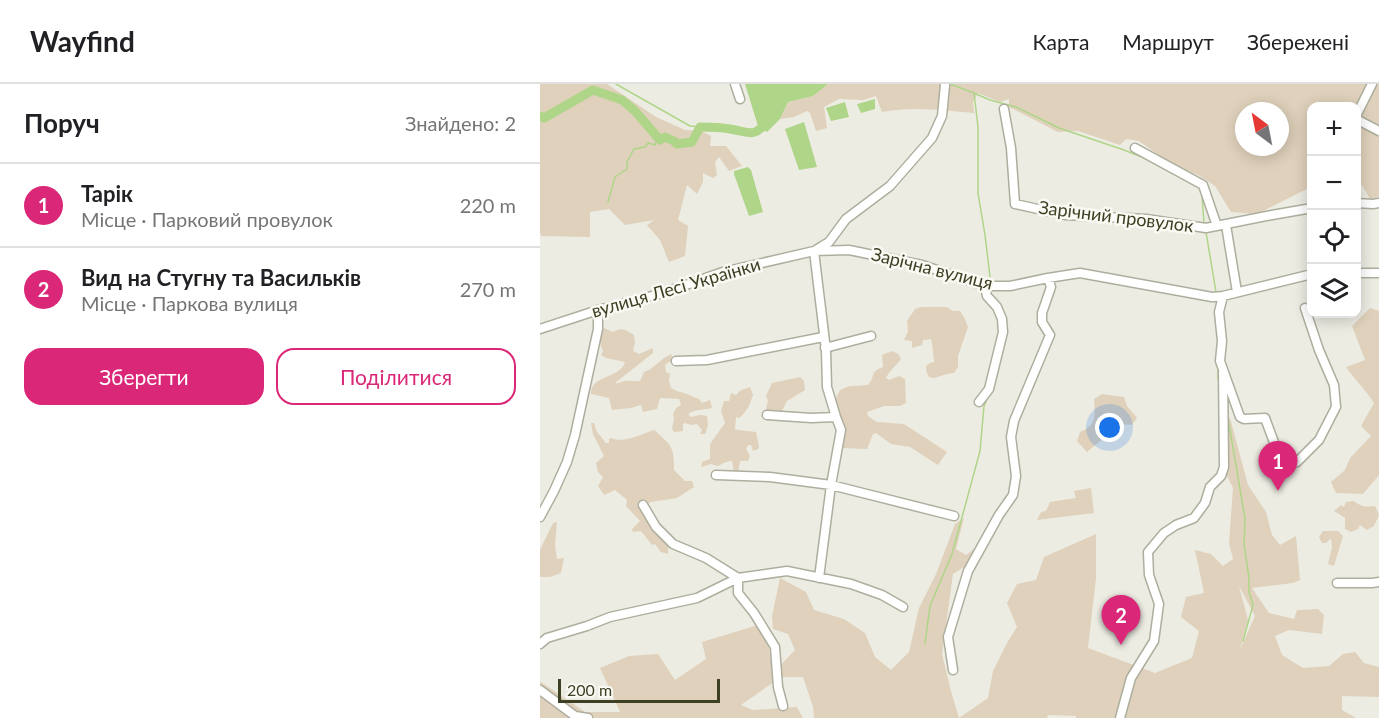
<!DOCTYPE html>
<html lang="uk">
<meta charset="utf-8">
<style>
:root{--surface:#fff;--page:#f2f2f2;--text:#202124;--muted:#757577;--line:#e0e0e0;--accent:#db2777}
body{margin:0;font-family:Lato,sans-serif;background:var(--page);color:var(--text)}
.controls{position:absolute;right:18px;top:18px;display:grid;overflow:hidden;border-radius:12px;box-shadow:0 3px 15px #0003}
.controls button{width:54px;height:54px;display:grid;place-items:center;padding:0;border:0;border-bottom:2px solid var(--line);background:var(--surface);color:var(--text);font:30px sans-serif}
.compass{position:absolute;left:695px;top:18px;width:54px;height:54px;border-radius:50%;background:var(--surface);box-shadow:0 3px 15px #0003;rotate:328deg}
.scale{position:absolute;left:18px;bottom:15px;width:162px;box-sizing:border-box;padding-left:6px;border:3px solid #3d4022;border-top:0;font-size:16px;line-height:21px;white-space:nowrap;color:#3d4022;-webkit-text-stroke:4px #faf9f4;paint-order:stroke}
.you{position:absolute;left:570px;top:344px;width:21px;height:21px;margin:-15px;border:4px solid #fff;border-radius:50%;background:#1a73e8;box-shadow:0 0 0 9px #1a73e833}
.badge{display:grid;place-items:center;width:39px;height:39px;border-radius:50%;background:var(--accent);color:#fff;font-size:20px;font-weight:700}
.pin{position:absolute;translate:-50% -50px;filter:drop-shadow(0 2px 3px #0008)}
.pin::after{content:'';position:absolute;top:32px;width:21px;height:18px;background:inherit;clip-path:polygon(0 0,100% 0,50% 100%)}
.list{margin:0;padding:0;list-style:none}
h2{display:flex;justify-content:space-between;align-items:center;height:78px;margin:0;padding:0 24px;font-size:26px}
h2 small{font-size:20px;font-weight:400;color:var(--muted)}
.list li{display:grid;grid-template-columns:39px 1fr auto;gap:18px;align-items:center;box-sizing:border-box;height:84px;padding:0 24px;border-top:2px solid var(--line)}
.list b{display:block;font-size:22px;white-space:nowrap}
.list p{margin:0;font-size:20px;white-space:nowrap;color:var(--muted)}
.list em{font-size:20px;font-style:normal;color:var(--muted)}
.actions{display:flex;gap:12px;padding:18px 24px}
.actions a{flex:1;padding:14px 0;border:2px solid var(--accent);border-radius:18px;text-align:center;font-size:21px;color:var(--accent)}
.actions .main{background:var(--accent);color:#fff}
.icon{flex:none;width:33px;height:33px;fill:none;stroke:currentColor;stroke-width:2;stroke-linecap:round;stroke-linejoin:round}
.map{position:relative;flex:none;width:839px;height:634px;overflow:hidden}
header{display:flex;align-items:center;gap:36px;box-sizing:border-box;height:84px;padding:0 30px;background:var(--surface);border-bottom:2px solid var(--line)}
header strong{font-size:28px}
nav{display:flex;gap:33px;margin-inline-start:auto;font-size:21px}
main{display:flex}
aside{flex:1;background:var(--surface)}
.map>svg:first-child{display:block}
.green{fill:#dfd1bb;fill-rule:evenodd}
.water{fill:#afd589}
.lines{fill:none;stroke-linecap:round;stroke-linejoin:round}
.stream{stroke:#afd589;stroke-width:1.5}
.river{stroke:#afd589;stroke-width:9}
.minor-casing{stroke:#aeae9e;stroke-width:11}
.minor{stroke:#fff;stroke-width:8}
.labels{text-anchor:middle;stroke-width:5;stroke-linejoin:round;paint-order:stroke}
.street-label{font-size:18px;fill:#3d4022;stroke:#faf9f4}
</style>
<header>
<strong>Wayfind</strong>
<nav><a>Карта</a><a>Маршрут</a><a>Збережені</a></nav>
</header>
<main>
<aside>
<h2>Поруч<small>Знайдено: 2</small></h2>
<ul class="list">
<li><span class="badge">1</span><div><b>Тарік</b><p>Місце · Парковий провулок</p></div><em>220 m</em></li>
<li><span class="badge">2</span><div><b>Вид на Стугну та Васильків</b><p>Місце · Паркова вулиця</p></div><em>270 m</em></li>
</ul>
<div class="actions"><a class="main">Зберегти</a><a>Поділитися</a></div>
</aside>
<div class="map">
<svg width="839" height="634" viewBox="0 0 839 634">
<rect width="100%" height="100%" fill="#edece3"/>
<path class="green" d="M0 0H67L116 33 145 46 161 47 171 52 170 62H186L202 82 189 87 179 73 175 78 177 91 173 94 163 89V98L157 110 147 101 138 136 148 142 145 172 129 178 120 156 107 141 114 136 85 141 69 125 50 128V153L1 152 0 148Z
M288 0H839V113L830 115 822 101H817L816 22H772L771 103 717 130 691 128 675 102 660 92 630 79 599 57 586 55 580 61 538 47 518 48 469 23V15L460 18 438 9 433 18 434 29C403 26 372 22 342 28L336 12 323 16 299 15 284 23 287 44 276 47 270 29 267 27 254 33 240 35 248 18 273 12ZM704 27H740V63H704Z
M381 223H407L413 227H420L424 233 428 243 418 272V283L414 289C412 289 406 290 404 291 392 295 387 297 386 282L390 279 394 278C393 270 393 263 391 255L383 256 382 261 372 264V257L364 256 368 247 367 237 375 225Z
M830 224 839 227V391L823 410 796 409 791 398 805 386 810 374 831 352 821 342 834 319C826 306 815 296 806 283L825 276 812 242Z
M64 244 73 248C82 243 85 245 94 251L95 258 93 267 99 270 113 264V269L75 299C80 300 81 297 86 297 91 296 95 298 100 297L104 288C116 284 121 273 132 270L131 277 125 281 126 288 130 290 129 297 131 304C137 308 142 308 147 310 152 312 155 314 159 315L162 319 170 316 172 324C164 326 155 325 148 330L151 333 160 331 167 332 168 342 165 350H160L162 346 157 340 151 341 145 339 143 340V347L134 348 132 345 134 334 133 330 136 324 141 321 139 315 120 314 117 325 103 328 101 321 91 324 72 326 69 314 51 310C50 291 80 295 85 278L66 274 61 271 63 267C59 259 60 252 64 244Z
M352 267 358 270 361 275C357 281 349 287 346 294L349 296 359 292 365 295 366 319 360 322H344L327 328 328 332 337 338 364 340 407 368 398 381 370 363 351 360 336 349 333 350 327 365 302 364V335L297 328 295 316 300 306 310 302 328 301C336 292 329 288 343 283L342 271Z
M260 293 264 297 265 306 247 317 240 331 229 328 226 325 228 316 226 312 232 299Z
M210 303 213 311C210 320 207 328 199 334L196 333 195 345 198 346 216 348 219 363 218 365 213 367 211 361H208L206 365 210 372 208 377H200L198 390 194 389 192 377 186 378 178 382 171 380 161 383 162 378 170 375V360L185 339 181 327 184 317H189L191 309 196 311 201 306Z
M562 310 584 313 587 322 597 334 592 341 565 339 561 344 566 352 547 368 537 357 540 348C557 341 555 332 554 315Z
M685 333 690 334 708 401 726 428 732 451 740 461 756 452 760 496 753 499 712 504 729 529 754 535 757 526 778 525 784 531 782 550 749 546 735 552 742 571 763 584 789 582 803 570 815 568 824 579 839 583V613L802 612V626L816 634H536V632L508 631 507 634H274L273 623 263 593H241L201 621 213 626 257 623 263 634H0V599L1 598 45 628H80L60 584 89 572 118 570 135 596 166 575 162 558 218 541 229 565 233 589 255 566 248 550 233 545 232 532 240 494 266 508 274 526 304 535 325 549 335 573 351 586 369 568 379 524 396 490 415 440 424 434 416 465 426 471 438 462 429 480 413 490 402 570 411 607 419 634 448 614 453 587 467 559 477 543 467 519 477 500 496 496 504 473 556 450V494L548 564 615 589 652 574 659 547 641 533 646 513 664 509 655 466 671 470 683 482 693 475 689 459 693 404 686 390ZM699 502 715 532 700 565 708 536Z
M51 339H54L57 348 66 359H69V355L71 354C83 360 102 350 114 346 132 362 134 362 134 386L145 397H152L154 403 137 414 111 418 104 422 128 458V470L121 468 115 460 112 461 101 447 93 448 92 445 100 437 86 422 87 416 75 406 64 411 58 402 63 393 58 388 56 379 64 372 53 350Z
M551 404 554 429 497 436 501 428 506 427 510 418 536 414 534 407Z
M814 417C821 423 826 423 835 422L839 431 834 442 827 446 820 441 818 445 811 448 805 445V434L794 427 801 421 804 423 806 418Z
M17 438 15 462 17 475 24 474 21 489 10 493H0V466L13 439Z
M783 447H798L803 452 794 482 788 480 792 463 791 454 786 459H782L779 453Z"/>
<path class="water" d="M205 0H288L273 12 248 18 240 35 227 48 218 42Z
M335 15V25L321 29 317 20Z
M305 18 309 33 291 37 286 24Z
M264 38 277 83 259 86 245 45Z
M208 83 211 86 223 128 209 132 194 90V87Z"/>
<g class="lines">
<path class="stream" d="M76 0 150 42 160 43
M410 0 434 9 438 43V109L445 151 450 193
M434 9 450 16 476 23 519 44 584 66 609 76
M662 111 664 139
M68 118 75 93 87 85V78L94 65 105 63 108 59 115 61 116 58H120V56
M666 148 676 208
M678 284V295
M688 334 705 435 704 460 709 494V508L713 521 703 557
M385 559 390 522 412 470 440 367 444 322 449 311"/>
<path class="river" d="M0 32 4 34 53 6 82 16 95 27 120 56 125 53 134 57 137 60 152 58 160 43C170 43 180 43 190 45 208 48 215 55 228 36"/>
<defs>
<path id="minor" d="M195 0 200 15
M464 25 471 64 475 120 525 131 606 135 666 144 732 131 772 124
M816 32 832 0
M816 35 839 47
M595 64 663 101 677 142
M816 119 833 120 839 119
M686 141 697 208
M276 166 289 158 306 135 350 102 392 54 402 32 405 1
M274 167 286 266 287 303 296 333 301 346 291 401 279 494
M816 189H839
M683 212 679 228 682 257 680 277 700 333 704 335 725 334 739 372 747 380 757 378 779 356 796 323 794 301 779 266 765 224
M0 245 58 226 123 209 183 188 274 167 309 166 382 181 445 202H470L508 194 540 189 672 213 683 212 772 190
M285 264 331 252
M136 277 167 276 283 253
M439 318 449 305 463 248 462 235 457 223 447 212 445 202
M227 331 271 334 296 333
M176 391 230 393 291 401 414 432
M103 421 116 443 133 460 166 474 198 494
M0 433 14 407 27 378 35 351 58 245V226
M198 494V509L214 529 235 563 238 603 243 622
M797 499H832L839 498
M0 560 7 554 47 542 70 533 157 514 198 494 247 487 311 500 342 511 363 523
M413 586 408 553 428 487 459 431 473 411 476 392 471 353 474 337 510 251 502 238V229L511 203 508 194
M0 606 35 632 48 634
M580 634 591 594 614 557 619 520 609 491 608 468 624 449 636 441 654 434 665 419 670 403 681 392 684 383 683 285"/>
</defs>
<use href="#minor" class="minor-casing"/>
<use href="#minor" class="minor"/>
</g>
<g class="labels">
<g class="street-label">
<text transform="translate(576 133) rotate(7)" y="6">Зарічний провулок</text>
<text transform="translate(392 185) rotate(14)" y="6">Зарічна вулиця</text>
<text transform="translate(136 204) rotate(-16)" y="6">вулиця Лесі Українки</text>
</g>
</g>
</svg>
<div class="controls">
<button>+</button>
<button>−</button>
<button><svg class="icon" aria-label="locate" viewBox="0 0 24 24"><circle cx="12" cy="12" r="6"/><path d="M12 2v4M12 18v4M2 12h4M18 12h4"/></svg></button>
<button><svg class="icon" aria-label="layers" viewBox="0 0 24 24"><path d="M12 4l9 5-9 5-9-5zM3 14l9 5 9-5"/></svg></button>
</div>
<svg class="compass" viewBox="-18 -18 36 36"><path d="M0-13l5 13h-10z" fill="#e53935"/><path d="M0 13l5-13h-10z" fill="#757577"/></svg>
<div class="scale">200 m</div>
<div class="you"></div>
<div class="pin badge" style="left:738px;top:407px">1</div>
<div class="pin badge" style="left:581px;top:561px">2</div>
</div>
</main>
